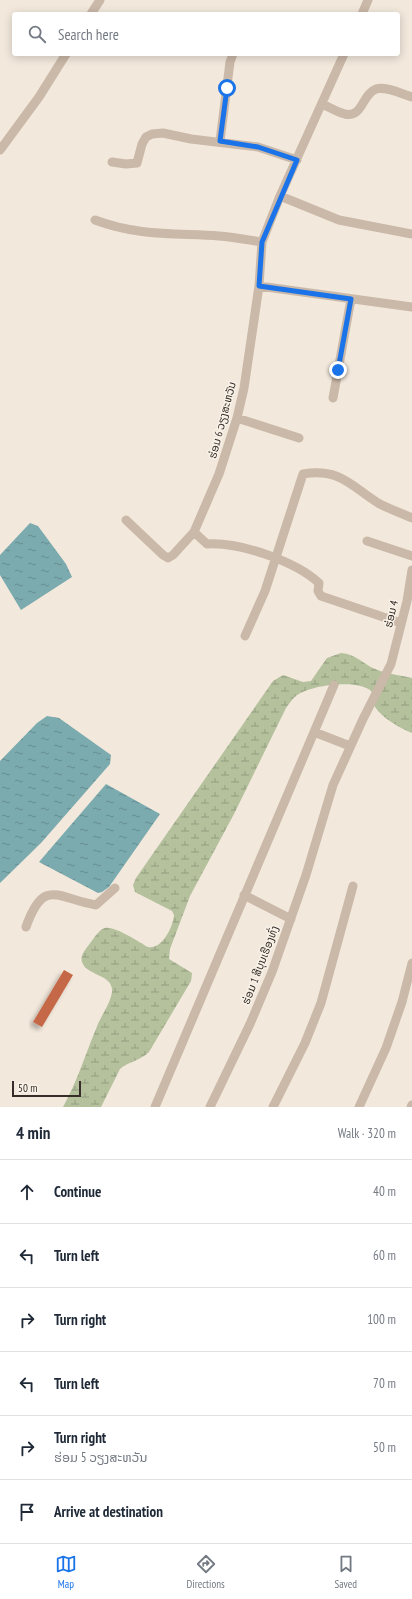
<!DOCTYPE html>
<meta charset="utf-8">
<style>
:root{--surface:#fff;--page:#f6f6f7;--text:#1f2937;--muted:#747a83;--line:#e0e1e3;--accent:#1a73e8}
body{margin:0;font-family:"PT Sans Narrow","Noto Sans Lao",sans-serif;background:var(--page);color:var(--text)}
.scale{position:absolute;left:12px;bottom:10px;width:69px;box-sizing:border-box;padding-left:4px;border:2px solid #362d28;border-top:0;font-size:11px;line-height:14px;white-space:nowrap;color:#362d28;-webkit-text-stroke:3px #f9f2e8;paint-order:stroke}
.stop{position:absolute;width:12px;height:12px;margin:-9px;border:3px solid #1a73e8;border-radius:50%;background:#fff}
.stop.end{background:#1a73e8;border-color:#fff;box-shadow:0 1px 4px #0008}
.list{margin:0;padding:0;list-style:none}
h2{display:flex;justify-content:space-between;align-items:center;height:52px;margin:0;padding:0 16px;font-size:17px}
h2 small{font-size:13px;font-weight:400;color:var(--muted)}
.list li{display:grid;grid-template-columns:26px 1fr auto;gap:12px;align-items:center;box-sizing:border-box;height:64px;padding:0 16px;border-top:1px solid var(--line)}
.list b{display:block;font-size:15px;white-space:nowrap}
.list p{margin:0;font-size:13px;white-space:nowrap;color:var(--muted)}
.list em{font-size:13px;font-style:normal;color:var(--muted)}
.icon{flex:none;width:22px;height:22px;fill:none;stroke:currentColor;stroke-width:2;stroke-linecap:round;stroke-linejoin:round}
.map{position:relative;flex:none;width:412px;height:1107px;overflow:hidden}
.search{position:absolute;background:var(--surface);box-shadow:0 2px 10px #0003;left:12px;right:12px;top:12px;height:44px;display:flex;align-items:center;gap:10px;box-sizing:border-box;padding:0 14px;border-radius:4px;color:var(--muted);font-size:15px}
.sheet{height:436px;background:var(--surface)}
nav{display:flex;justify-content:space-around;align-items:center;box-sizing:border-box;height:56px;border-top:1px solid var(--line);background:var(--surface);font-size:11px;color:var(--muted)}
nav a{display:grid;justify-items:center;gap:2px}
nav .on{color:var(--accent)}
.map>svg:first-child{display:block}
.wetland{fill:url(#wetland-marsh)}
.water{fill:url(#water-ripples)}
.building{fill:#c56846;filter:url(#shadow)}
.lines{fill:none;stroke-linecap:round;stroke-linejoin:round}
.minor{stroke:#cab8a8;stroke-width:9}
.route{stroke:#1a73e8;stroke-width:5}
.labels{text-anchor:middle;stroke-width:3;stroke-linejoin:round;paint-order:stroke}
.street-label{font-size:11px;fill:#362d28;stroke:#f9f2e8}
</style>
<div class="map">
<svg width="412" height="1107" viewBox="0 0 412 1107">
<defs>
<pattern id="wetland-marsh" width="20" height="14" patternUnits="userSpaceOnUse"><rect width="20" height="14" fill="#b4c19c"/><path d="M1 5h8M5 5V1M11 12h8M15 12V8" fill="none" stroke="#939d7f"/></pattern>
<pattern id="water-ripples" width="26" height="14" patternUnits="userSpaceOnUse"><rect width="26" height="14" fill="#7babaf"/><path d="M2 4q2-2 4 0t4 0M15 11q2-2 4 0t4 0" fill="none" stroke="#668c8e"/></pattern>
<filter id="shadow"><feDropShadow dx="-3.5" dy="3.5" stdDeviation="2" flood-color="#0004"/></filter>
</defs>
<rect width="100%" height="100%" fill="#f2e8dc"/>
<path class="wetland" d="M341 653C356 654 363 664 375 669 386 674 400 675 412 678V733C400 728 382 718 375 707 372 702 375 694 370 690 356 679 309 685 296 696 292 699 289 704 286 708L234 814 190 896 170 949 169 959 192 973 191 981 149 1052C140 1061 129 1061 120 1069L101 1107H63C77 1082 85 1055 96 1029 100 1017 110 1005 112 992 114 974 86 976 82 962 80 956 85 950 88 946 93 940 98 930 105 928 114 925 139 942 148 947 162 950 173 927 174 915L172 911 135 892 133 885 136 878 273 681 283 675 303 682 311 681 327 658Z"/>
<path class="water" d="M30 523 38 526 66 564 72 577 21 610 0 575V555Z
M47 716 59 718 111 755 110 764 41 843 0 883V761L37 723Z
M106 784 160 814 109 887 102 892 98 893 39 862Z"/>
<path class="building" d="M64 970 73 975 42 1027 33 1022Z"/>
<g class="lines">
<path class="minor" d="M91 14 100 0
M362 14 368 0
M322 104C329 107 337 112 345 114 363 118 362 94 376 89 386 86 402 94 412 97
M220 141 230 62 233 54
M0 150 39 97 66 54
M112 162 126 164 137 163 142 144 146 137 152 134 163 133 191 139 258 147 297 160
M280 196 339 220 412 234
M95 220C137 236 175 233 219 236 233 237 248 240 262 242
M259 286 412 307
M333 398 351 299
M237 418 299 438
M126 520 163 555 168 558 173 555 194 532 219 474 237 418 244 388 259 286 262 242 280 196 344 54
M194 532 207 544C240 542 295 561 319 583L318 591 321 596 401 623
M367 541 412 556
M245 636 265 591 303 474C340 468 351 486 378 503 389 509 401 513 412 518
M314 732 350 746
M244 895 291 919
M26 927C44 876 58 899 96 905L115 888
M155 1107 334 685
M210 1107 250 1024 272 972 306 875 333 785 363 719 391 664 407 601 412 570
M273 1107 305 1043 321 1003 353 886
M359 1107 386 1048 402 1002 412 963
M411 1107 412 1105"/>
</g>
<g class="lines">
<path class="route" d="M227 88 220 141 258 147 297 160 262 242 259 286 351 299 338 370"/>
</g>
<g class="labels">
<g class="street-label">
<text transform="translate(222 420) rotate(-75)" y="4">ຮ່ອມ 6 ວຽງສະຫວັນ</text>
<text transform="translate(391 614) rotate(-77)" y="4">ຮ່ອມ 4</text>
<text transform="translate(260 965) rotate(-69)" y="4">ຮ່ອມ 1 ສີບຸນເຮືອງທົ່ງ</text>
</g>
</g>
</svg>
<div class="scale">50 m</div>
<div class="stop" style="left:227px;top:88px"></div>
<div class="stop end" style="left:338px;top:370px"></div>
<div class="search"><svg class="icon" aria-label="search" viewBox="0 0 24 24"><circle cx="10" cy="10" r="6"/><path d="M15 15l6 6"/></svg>Search here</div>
</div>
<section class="sheet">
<h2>4 min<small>Walk · 320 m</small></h2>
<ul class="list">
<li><svg class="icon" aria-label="ahead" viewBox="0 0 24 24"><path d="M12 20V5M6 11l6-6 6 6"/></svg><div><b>Continue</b></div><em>40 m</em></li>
<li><svg class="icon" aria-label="left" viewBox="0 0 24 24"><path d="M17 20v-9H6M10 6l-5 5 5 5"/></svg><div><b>Turn left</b></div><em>60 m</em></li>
<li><svg class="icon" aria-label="right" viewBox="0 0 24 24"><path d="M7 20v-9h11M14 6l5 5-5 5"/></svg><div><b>Turn right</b></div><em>100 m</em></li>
<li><svg class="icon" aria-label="left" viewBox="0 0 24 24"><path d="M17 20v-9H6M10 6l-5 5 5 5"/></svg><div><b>Turn left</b></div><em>70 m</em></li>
<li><svg class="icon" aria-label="right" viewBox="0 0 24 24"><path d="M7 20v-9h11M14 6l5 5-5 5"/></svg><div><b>Turn right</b><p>ຮ່ອມ 5 ວຽງສະຫວັນ</p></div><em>50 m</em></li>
<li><svg class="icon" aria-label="arrive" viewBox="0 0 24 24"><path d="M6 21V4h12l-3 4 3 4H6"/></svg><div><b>Arrive at destination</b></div></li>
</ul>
</section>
<nav>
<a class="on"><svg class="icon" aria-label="map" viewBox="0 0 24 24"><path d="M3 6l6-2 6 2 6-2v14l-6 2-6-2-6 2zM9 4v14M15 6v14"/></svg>Map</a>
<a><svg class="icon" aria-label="directions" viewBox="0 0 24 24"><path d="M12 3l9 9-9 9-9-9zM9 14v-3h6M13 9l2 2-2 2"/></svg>Directions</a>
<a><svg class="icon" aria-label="saved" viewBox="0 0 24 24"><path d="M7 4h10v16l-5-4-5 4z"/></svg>Saved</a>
</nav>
